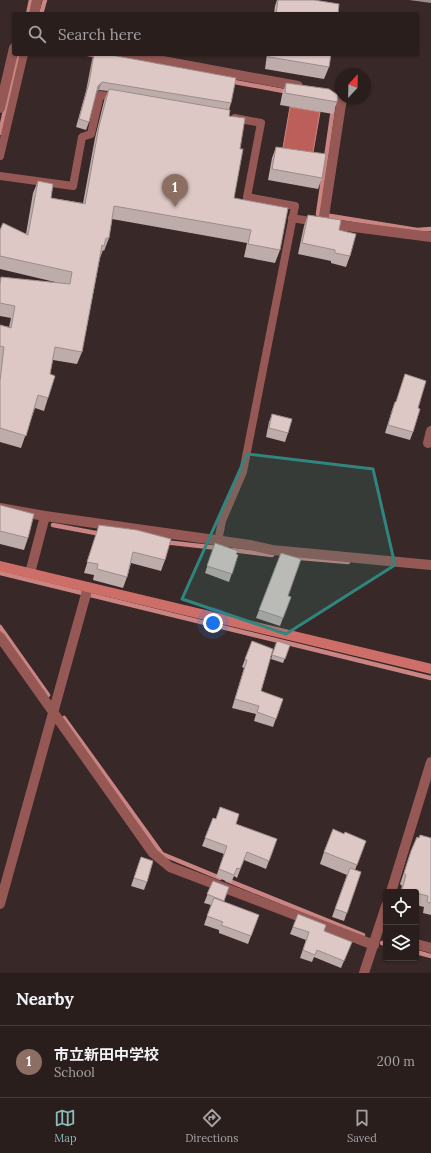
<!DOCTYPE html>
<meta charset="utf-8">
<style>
:root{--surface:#2a1e1d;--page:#362b2a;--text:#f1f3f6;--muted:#a5a2a4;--line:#463c3b;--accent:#8bbbb9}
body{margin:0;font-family:Lora,"Noto Sans JP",serif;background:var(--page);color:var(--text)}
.controls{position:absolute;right:12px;bottom:12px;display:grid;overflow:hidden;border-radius:4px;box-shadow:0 1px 3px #0004}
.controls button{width:36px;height:36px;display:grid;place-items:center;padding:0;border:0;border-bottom:1px solid var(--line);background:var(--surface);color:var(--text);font:20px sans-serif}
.compass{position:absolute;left:335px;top:68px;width:36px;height:36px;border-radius:50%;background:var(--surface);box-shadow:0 1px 3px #0004;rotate:22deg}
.you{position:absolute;left:213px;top:623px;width:14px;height:14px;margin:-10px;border:3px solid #fff;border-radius:50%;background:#1a73e8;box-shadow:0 0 0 6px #1a73e833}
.badge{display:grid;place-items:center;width:26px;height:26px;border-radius:50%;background:var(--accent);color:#fff;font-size:13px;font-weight:700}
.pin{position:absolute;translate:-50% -33px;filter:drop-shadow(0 1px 2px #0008)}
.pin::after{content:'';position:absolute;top:21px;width:14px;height:12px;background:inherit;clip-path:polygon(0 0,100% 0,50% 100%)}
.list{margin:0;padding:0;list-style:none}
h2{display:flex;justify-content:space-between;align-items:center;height:52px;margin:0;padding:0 16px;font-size:17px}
h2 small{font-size:13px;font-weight:400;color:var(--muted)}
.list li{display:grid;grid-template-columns:26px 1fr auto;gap:12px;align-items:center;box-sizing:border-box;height:72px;padding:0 16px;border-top:1px solid var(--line)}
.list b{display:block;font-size:15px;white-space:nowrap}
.list p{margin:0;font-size:13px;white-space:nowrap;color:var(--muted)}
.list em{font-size:13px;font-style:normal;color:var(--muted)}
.icon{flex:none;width:22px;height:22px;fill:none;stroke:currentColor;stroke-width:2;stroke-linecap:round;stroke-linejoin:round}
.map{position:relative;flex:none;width:431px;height:973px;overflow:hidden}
.search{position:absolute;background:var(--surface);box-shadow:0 1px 3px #0004;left:12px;right:12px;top:12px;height:44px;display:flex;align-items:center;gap:10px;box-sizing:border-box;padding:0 14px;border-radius:4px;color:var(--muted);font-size:15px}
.sheet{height:124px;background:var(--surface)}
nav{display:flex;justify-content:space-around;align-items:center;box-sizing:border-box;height:56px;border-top:1px solid var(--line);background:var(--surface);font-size:11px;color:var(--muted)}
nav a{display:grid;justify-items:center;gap:2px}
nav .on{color:var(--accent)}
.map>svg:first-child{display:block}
.water{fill:#bc5f5b;stroke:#ca8582}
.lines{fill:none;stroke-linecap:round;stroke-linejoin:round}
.stream{stroke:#ca8582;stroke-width:4.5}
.lane{stroke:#955854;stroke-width:8}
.street{stroke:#955854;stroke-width:10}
.secondary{stroke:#ce6e69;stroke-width:10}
.wall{fill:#beacaa}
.shaded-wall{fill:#9b8c8b}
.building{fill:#ddc8c6;stroke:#9b8c8b}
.marked{fill:#30867f;fill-opacity:0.2;stroke:#30867f;stroke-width:3;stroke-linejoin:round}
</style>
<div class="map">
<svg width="431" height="973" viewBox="0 0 431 973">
<rect width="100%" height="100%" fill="#382827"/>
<path class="water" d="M290 107 320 112 311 164 281 159Z"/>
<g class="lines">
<path class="stream" d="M28 14 31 0
M41 14 45 0
M88 54 98 56
M229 81 289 92
M333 109 318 214 417 230 431 229
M0 133 18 54
M53 525 101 534
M164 542 218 548
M232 550 272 555
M289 557 348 562
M0 573 431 678
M0 627 48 695
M64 718 162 854 220 878
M227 880 363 935
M382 943 386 944
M416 952 431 956"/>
<path class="lane" d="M0 156 24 54
M0 176 73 186 82 137 91 134 100 95 115 97
M292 218 316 222
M218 541 222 521 243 472 295 206 247 197 261 123 235 118"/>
<path class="street" d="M34 14 37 0
M125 54 298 86
M342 98 323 223 431 237
M0 108 14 48
M428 443 431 431
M0 508 45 516
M30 573 45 516 250 545 272 550 431 565
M0 637 153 853 170 867 374 945
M391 892 431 762
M0 904 88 587
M416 944 431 948
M364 973 386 906"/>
<path class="secondary" d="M0 566 431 669"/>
</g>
<path class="wall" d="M277 0H314L338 14H274L275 6Z
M94 54H106L231 103 229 110V116L240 149 234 198 280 250 275 263 244 257 247 243 112 219 109 238 104 251 103 250 100 258 82 352 77 364 53 360 50 374 48 398 44 411 35 408 21 448 0 442V325L9 327 11 318 0 316V281L1 277 59 283 0 269V230L26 234 33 193 38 181 51 198 83 203 95 138 104 101 108 91 99 90 96 92 89 122 86 130 76 127 86 91 92 60Z
M267 54H331L329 67 324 79 265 69Z
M286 83 337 102 333 114 280 105 282 95Z
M276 147 322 178 318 189 268 180 272 158Z
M308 215 339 230 350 256 346 267 331 263V261L298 254 304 226Z
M405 374 418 408 413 432 410 440 385 433 392 410 395 402H396Z
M272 414 288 433 285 442 266 437 269 422Z
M0 505 28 538 24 550 0 544Z
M99 525 165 560 161 571 131 563 127 577 123 588 93 580 94 575 84 573Z
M215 543 238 555 229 582 205 573Z
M281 553 288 596 291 597 280 626 256 618Z
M252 641 261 691 283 699 273 727 254 721 256 714 232 708 244 668 242 667Z
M277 641 290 645 283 663 271 659Z
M213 818 236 824 277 839 266 869 244 860 237 878 234 876 231 883 216 877 224 854 202 846Z
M344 834 366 841 355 870 361 872 344 921 332 917 347 875 320 864 324 852Z
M411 851 431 863V915L423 913 424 907 416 905V892H400L402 886 400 884Z
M141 857 147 882 144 890 131 886Z
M213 881 224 902 259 915 248 944 219 933V930L204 925 211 905 204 903Z
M298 914 324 931 349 949 341 968 314 957 312 962 300 958 306 940 290 934Z"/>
<path class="shaded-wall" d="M409 0H431V3Z
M102 82 99 90 95 94 98 86Z"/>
<path class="building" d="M278 0H314L339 4 338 14H276Z
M94 54H106L236 78 231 103 102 82 98 86 89 122 79 119 89 83Z
M269 54H331L329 67 269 57Z
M286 83 329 89 338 95 337 102 285 93Z
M109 89 230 110 229 116 245 118 240 149H243L234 198 288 208 280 250 248 244 251 230 114 206 109 238H106L104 246 102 245 82 352 55 347 50 374 55 376 48 398 38 395 26 436 0 428V381L4 347 0 346V325L11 328 15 306 0 303V285L1 277 70 284 72 272 0 256V230L3 223 28 235 38 181 53 184 51 198 85 204 99 126Z
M276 147 326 154 322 178 272 169Z
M308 215 341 220 339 230 356 234 350 256 335 253V250L302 243Z
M405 374 426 381 418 408 420 409 413 432 388 425 395 402H396Z
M272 414 292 419 288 433 269 428Z
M0 505 34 514 28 538 0 531Z
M99 525 137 530 171 539 165 560 133 552 127 577 97 569 98 564 87 562Z
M215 543 238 551 236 554 238 555 232 574 207 566Z
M281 553 301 559 288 596 291 597 283 618 259 610Z
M252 641 273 649 261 691 283 699 276 719 257 712 259 706 235 699 247 660 245 659Z
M277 641 290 645 285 659 272 655Z
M220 807 239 814 236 824 277 839 269 861 247 852 240 869 237 868 234 875 219 869 227 846 205 838 213 818 216 819Z
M333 829 344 834 345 832 366 841 357 865 324 852Z
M420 835 431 838V903L427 902 428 896 416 893V892H411L402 890 406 875 404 873 411 851 417 837 419 838Z
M141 857 153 861 147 882 134 878Z
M350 868 361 872 347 913 335 909Z
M213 881 229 887 224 901 207 894Z
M214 898 259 915 251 936 221 925 223 922 207 916Z
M298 914 326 925 324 931 352 942 344 961 317 950 315 955 303 950 309 932 293 927Z"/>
<path class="marked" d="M247 454 373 469 395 565 286 634 182 599Z"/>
</svg>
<div class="controls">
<button><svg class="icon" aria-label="locate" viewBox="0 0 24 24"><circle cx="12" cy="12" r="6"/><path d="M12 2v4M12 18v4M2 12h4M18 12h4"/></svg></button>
<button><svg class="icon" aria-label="layers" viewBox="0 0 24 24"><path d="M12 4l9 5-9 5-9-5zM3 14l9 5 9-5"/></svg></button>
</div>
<svg class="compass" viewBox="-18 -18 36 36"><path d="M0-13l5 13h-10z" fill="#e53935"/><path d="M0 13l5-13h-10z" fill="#a5a2a4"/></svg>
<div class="you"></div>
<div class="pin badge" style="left:175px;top:207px;background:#8d6e63">1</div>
<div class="search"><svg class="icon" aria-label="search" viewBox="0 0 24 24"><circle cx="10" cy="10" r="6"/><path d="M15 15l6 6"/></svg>Search here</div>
</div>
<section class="sheet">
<h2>Nearby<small></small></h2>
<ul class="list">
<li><span class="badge" style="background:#8d6e63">1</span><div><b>市立新田中学校</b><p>School</p></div><em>200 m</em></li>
</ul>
</section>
<nav>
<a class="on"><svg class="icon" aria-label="map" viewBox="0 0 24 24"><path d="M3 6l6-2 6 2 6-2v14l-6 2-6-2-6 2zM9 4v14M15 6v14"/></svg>Map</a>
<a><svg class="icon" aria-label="directions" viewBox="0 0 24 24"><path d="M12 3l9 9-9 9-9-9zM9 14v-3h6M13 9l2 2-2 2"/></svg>Directions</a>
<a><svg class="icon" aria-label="saved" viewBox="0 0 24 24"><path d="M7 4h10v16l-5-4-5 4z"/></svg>Saved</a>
</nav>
